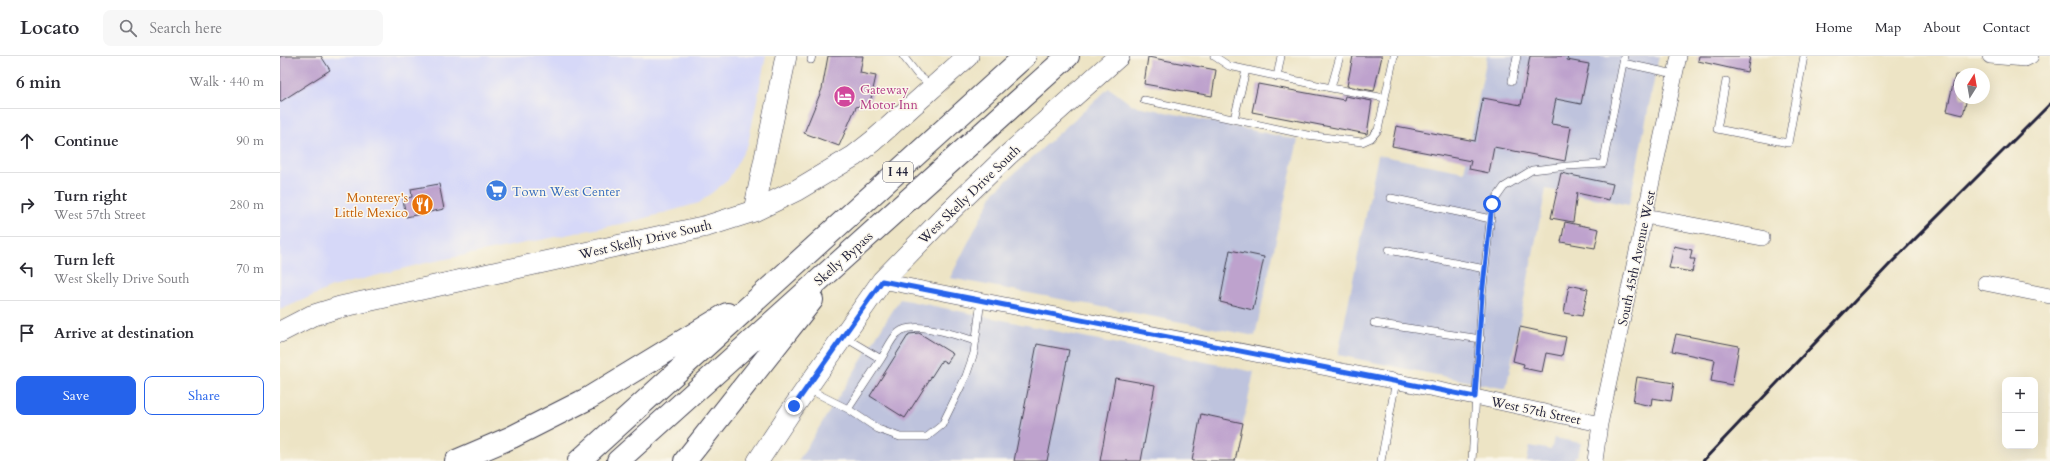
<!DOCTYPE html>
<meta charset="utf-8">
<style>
:root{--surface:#fff;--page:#f7f7f7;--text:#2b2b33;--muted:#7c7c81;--line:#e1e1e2;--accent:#2563eb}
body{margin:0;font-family:Cardo,serif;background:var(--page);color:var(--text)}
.controls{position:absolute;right:12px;bottom:12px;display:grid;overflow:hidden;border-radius:8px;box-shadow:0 4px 16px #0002}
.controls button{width:36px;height:36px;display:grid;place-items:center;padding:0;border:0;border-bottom:1px solid var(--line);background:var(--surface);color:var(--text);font:20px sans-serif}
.compass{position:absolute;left:1674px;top:12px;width:36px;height:36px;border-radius:50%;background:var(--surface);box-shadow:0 4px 16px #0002;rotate:11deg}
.stop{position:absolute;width:12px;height:12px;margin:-9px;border:3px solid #2563eb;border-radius:50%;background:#fff}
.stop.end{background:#2563eb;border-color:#fff;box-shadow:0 1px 4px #0008}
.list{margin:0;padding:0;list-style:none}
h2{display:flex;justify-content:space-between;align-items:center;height:52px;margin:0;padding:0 16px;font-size:17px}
h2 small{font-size:13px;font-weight:400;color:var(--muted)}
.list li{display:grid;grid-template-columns:26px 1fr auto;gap:12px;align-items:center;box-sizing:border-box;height:64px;padding:0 16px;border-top:1px solid var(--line)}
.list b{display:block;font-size:15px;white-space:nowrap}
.list p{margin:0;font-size:13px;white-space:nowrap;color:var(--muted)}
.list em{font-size:13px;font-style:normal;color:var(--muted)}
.actions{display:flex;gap:8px;padding:12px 16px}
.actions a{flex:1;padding:9px 0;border:1px solid var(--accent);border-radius:8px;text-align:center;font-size:14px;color:var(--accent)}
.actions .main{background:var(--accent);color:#fff}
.icon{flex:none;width:22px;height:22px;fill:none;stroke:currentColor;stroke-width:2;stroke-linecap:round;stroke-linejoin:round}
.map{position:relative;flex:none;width:1770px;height:405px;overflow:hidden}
header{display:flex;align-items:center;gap:24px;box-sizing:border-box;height:56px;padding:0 20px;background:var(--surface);border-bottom:1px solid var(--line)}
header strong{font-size:19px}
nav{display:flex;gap:22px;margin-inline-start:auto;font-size:14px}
.search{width:280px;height:36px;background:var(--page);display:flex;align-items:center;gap:10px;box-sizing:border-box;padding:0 14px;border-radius:8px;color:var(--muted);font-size:15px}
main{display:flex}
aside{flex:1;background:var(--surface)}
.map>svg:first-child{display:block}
.built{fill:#d6d8f8}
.industrial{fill:#bec3dd}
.building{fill:#bea2cd}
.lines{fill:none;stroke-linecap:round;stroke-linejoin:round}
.lane-casing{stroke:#403f50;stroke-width:8}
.street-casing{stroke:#403f50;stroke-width:16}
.secondary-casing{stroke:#403f50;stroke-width:22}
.highway-casing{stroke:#403f50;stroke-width:24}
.lane{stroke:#fff;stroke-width:7}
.street{stroke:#fff;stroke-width:15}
.secondary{stroke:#fff;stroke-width:21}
.highway{stroke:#fff;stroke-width:22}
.rail{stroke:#22223b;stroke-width:3}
.route{stroke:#2563eb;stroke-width:5}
.labels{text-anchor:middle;stroke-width:3;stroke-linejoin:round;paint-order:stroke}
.shield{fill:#fbf7ec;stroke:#636270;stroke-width:1}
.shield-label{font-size:12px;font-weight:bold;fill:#22223b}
.hotel-label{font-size:13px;fill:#b23c85;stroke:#fbf7ec;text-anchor:start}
.shop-label{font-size:13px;fill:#366cbe;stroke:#fbf7ec;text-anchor:start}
.street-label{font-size:13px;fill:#22223b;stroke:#fbf7ec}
.food-label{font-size:13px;fill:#c56008;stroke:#fbf7ec;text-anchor:end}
</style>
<header>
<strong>Locato</strong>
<div class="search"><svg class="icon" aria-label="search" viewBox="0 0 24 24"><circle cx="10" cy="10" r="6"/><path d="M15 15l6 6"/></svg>Search here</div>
<nav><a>Home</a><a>Map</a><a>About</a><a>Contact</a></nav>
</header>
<main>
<aside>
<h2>6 min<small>Walk · 440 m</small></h2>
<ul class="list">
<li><svg class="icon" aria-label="ahead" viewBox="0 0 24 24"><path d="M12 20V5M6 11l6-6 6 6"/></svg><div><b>Continue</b></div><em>90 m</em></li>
<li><svg class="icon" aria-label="right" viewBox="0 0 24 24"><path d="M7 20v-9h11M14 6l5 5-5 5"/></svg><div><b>Turn right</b><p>West 57th Street</p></div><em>280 m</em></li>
<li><svg class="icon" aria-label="left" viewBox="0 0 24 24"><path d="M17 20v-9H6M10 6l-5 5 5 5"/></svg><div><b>Turn left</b><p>West Skelly Drive South</p></div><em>70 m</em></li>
<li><svg class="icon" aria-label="arrive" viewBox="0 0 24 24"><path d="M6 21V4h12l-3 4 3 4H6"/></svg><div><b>Arrive at destination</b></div></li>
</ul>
<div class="actions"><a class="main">Save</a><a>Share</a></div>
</aside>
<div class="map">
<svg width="1770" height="405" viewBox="0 0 1770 405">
<rect width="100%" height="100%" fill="#fbf7ec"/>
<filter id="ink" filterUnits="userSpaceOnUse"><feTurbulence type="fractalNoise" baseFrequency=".025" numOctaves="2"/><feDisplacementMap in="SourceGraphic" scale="8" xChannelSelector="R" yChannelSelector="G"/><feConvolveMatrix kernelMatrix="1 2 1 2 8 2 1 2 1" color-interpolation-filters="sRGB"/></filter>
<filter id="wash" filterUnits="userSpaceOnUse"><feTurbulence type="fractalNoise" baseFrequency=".012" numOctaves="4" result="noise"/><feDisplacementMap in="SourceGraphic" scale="16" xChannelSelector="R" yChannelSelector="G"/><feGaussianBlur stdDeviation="0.9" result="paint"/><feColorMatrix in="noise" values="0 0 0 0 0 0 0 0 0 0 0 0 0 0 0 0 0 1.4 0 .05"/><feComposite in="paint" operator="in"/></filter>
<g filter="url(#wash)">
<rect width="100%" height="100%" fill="#ede4c5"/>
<path class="built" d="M0 0H486L468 88 448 124 419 147 355 165 141 208 52 231 0 254Z"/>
<path class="industrial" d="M1207 0H1379L1349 149 1266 133 1226 333 1058 299 1098 99 1184 116Z
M829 32 852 49 1018 84 975 280 670 222 714 136Z
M620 243 974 316 955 405H518Z
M1274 382 1301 387 1298 400H1295L1294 405H1247L1250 390 1271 394Z"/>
<g id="blocks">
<path class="building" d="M0 0H41L50 14 0 46Z
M548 0H583L580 17 596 20 590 47 576 51 559 90 524 77 542 33Z
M1073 0H1102L1094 35 1067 30Z
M1250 0H1288L1287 4 1309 8 1301 48 1276 43 1271 68 1291 71 1285 105 1214 91 1209 117 1189 113 1191 105 1112 90 1116 70 1195 85 1203 42 1241 49Z
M1419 0H1470L1467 16 1418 5Z
M868 1 936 14 932 40 864 28Z
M1675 19H1680V42H1687L1683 59 1667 55Z
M978 28 1064 44 1065 40 1092 45 1087 78 972 56Z
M1281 117 1333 128 1329 144 1297 137 1293 166 1271 162Z
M159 128 164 153 126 161 123 143 132 141 131 133Z
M1285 166 1319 173 1315 192 1281 186Z
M1394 190 1412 194 1410 203H1415L1412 216 1389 212Z
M950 194 984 201 973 254 940 246Z
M1289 229 1308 233 1302 260 1284 257Z
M1240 271 1286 281 1282 300 1266 297 1262 316 1243 312 1244 308 1233 305Z
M639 277 673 298 667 307 662 304 625 362 590 340 629 278Z
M1396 278 1459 290 1452 329 1431 325 1435 304 1392 295Z
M757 288 789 294 773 375 767 405H734Z
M1357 321 1394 327 1391 345 1372 342 1371 350 1353 346Z
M835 322 875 329 861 405H820Z
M921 358 963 367 955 405H912Z"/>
</g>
</g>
<g filter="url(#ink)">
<use href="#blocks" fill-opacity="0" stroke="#403f50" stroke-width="1"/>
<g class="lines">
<defs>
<path id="lane" d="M623 0 637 18 652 30
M934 0 949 10 1051 32 1060 0
M1344 0 1343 7 1395 18
M531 4 532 0
M997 21 1001 0
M1232 25 1237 0
M1446 25 1437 73 1508 87 1524 0
M1051 32 1105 42
M864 44 1027 79 1082 86 1091 82 1098 74 1114 0
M954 63 966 14
M1111 142 1211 163
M1109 194 1205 213
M1094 267 1201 283
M564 281 601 303 568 353
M601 303C606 296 611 282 618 277 634 263 677 280 696 285
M528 333 568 353 598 373 620 381H647L662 369 686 320 694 297 701 244
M1101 405 1116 325
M1192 405 1202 239 1212 148 1224 131 1252 114 1287 110 1323 108 1343 7"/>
<path id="street" d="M1710 0 1745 3 1751 0
M1365 160 1482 182
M602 225 1195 341 1320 368
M1705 227 1770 240
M1315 405 1320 368 1399 0"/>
<path id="secondary" d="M474 155 506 0
M0 276 31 260 60 251 427 170 474 155 517 134 574 100 593 85 688 0
M478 405 515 349 602 225 668 157 728 99 839 0"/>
<path id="highway" d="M176 405 232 381 309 342 447 258
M299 405 745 0
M338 405 788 0
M405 405 532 244"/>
</defs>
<use href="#lane" class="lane-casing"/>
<use href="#street" class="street-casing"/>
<use href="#secondary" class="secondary-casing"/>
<use href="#highway" class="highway-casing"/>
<use href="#lane" class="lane"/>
<use href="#street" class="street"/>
<use href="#secondary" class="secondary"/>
<use href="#highway" class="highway"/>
<path class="rail" d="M1423 405 1610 208 1770 48"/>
</g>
</g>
<g class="lines" filter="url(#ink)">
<path class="route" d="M514 350 602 225 1195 341 1202 239 1212 148"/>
</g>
<defs>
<symbol id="hotel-disc" viewBox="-11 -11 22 22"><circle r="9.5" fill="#d1479c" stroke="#fbf7ec"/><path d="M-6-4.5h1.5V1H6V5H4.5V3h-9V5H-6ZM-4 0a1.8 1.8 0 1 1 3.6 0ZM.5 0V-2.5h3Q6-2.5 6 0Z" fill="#fff"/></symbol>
<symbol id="supermarket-disc" viewBox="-11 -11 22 22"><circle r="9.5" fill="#3f7fe0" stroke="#fbf7ec"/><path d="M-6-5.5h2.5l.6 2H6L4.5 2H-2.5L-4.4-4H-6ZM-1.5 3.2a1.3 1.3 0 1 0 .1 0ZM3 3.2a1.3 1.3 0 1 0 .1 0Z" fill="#fff"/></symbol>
<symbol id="restaurant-disc" viewBox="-11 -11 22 22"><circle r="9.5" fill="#e8710a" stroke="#fbf7ec"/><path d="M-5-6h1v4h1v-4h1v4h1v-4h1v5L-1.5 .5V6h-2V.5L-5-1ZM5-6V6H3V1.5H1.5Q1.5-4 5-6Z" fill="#fff"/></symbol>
</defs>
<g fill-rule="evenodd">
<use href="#hotel-disc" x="552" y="28" width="25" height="25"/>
<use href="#supermarket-disc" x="204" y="122" width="25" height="25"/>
<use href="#restaurant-disc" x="130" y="136" width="25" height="25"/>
</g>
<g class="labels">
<rect class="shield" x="603" y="106" width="30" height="20" rx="3"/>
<g class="shield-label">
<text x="618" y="120">I 44</text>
</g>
<g class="hotel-label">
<text x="580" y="38">Gateway<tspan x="580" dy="15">Motor Inn</tspan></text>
</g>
<g class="shop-label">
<text x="232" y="140">Town West Center</text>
</g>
<g class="street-label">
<text transform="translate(689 138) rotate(-44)" y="5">West Skelly Drive South</text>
<text transform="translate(365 183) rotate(-13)" y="5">West Skelly Drive South</text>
<text transform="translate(563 202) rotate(-42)" y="5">Skelly Bypass</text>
<text transform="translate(1356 202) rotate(-78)" y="5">South 45th Avenue West</text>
<text transform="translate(1256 354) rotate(12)" y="5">West 57th Street</text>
</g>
<g class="food-label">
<text x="128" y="146">Monterey's<tspan x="128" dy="15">Little Mexico</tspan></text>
</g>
</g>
</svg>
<div class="controls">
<button>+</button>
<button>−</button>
</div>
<svg class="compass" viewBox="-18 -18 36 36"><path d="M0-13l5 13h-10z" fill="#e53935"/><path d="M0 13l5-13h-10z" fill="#7c7c81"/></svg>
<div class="stop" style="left:1212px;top:148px"></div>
<div class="stop end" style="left:514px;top:350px"></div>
</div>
</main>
